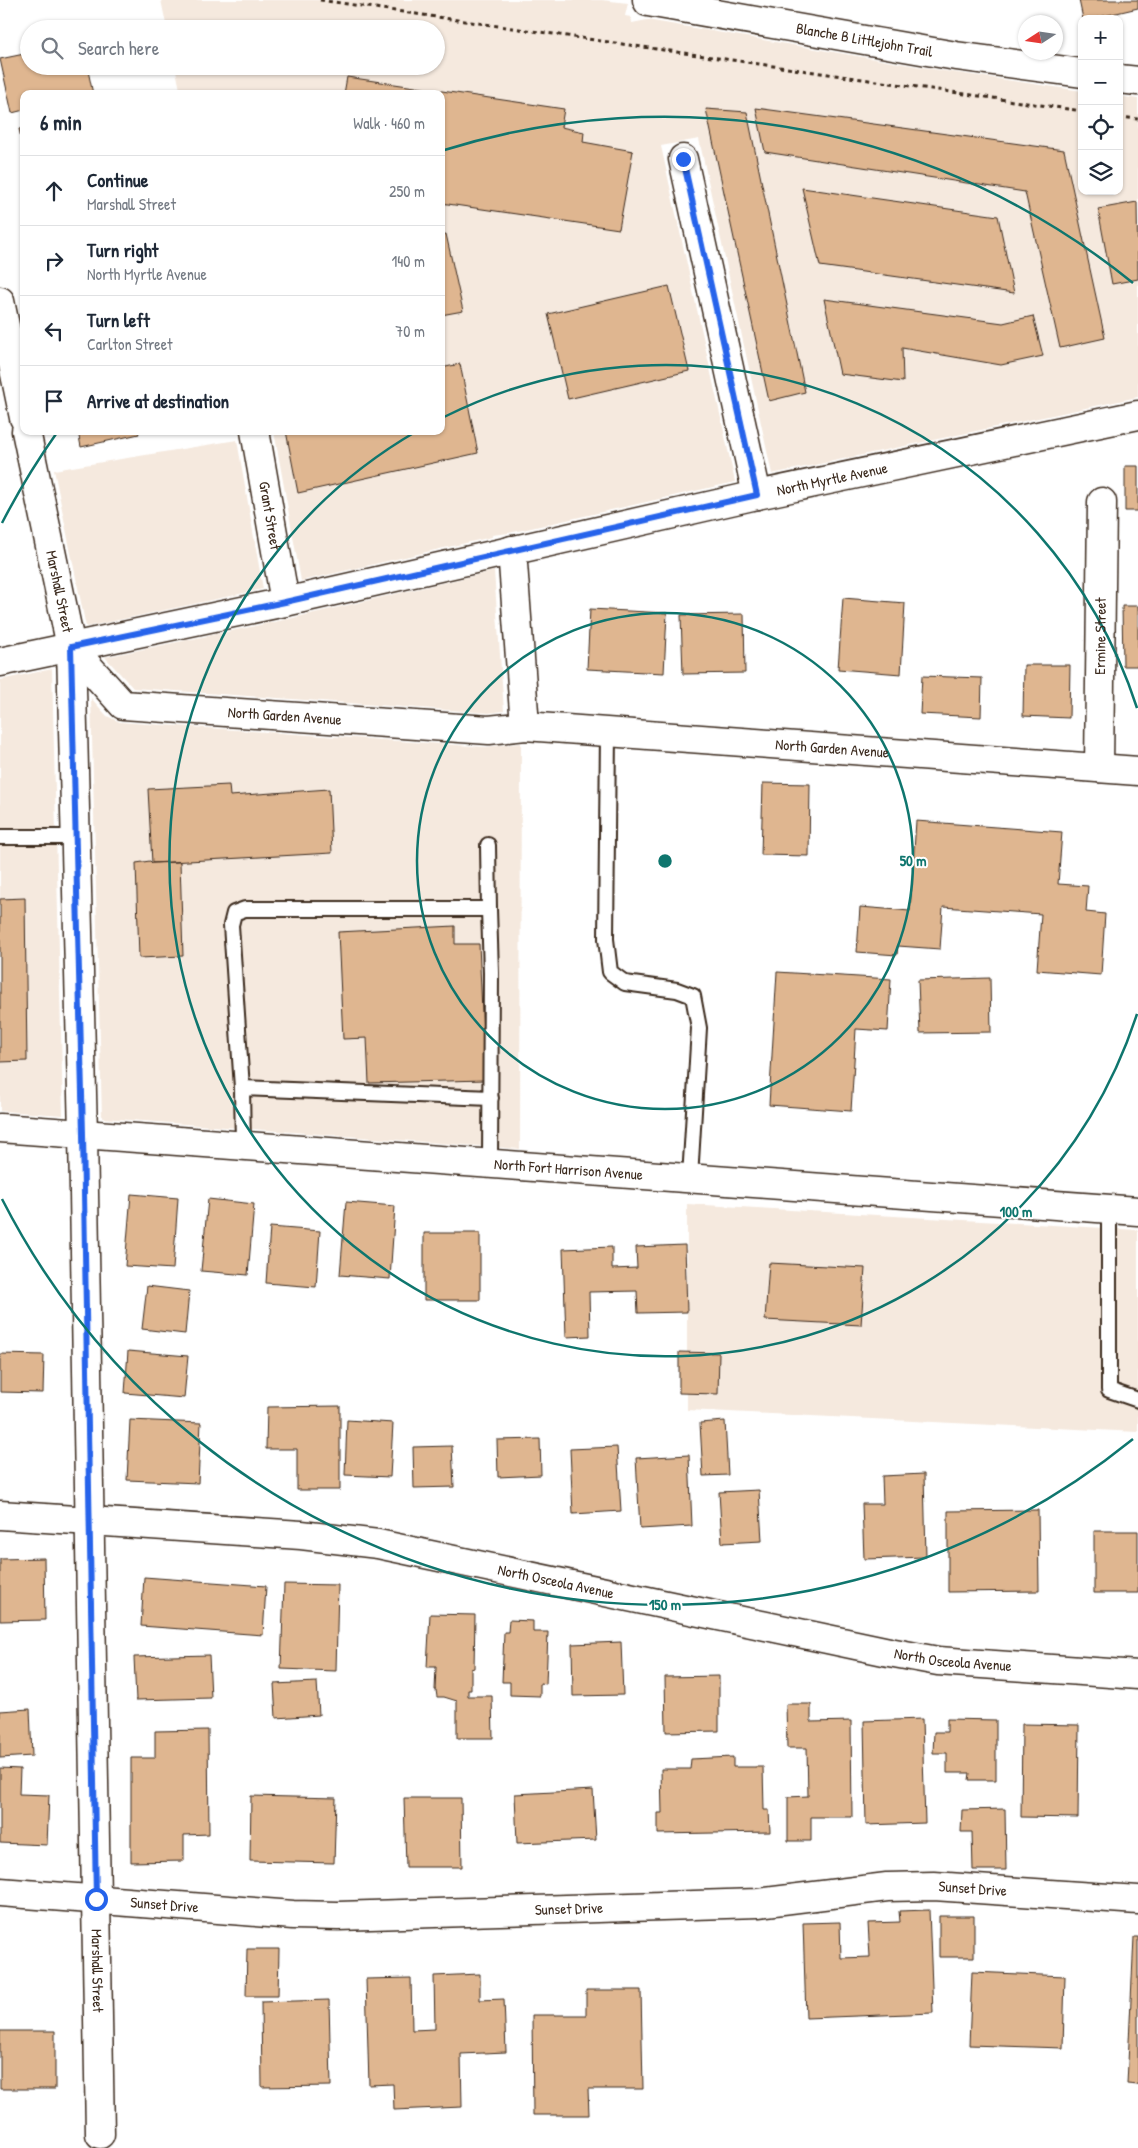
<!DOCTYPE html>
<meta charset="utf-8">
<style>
:root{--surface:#fff;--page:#f2f2f3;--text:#1f2937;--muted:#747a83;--line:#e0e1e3}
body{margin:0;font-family:"Patrick Hand",sans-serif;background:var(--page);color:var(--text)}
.controls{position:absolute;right:15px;top:15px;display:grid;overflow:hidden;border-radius:10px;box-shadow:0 1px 4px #0004}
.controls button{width:45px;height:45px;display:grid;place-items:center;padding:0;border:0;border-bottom:1px solid var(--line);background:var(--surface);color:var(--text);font:25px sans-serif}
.compass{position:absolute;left:1018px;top:15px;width:45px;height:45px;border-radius:50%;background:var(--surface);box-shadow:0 1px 4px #0004;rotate:258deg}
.stop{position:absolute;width:15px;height:15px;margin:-11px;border:4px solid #2563eb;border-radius:50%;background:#fff}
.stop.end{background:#2563eb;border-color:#fff;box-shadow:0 1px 5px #0008}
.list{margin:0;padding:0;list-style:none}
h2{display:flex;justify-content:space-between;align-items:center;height:65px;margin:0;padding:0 20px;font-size:21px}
h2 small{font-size:16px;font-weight:400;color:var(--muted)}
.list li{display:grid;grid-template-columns:32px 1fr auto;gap:15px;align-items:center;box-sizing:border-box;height:70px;padding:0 20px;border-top:1px solid var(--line)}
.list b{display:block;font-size:19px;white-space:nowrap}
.list p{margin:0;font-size:16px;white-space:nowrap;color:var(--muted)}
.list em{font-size:16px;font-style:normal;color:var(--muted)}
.icon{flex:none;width:28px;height:28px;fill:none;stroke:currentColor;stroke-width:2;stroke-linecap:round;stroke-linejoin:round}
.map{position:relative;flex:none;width:1138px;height:2148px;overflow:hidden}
.search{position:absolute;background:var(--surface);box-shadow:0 1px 4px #0004;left:20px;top:20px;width:425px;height:55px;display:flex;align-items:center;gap:12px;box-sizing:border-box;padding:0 18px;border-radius:28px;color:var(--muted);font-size:19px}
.panel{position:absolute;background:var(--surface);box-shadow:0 1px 4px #0004;left:20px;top:90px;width:425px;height:345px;border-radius:10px}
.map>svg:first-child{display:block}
.built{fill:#f5e9de}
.building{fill:#dfb690;stroke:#3b2a1e}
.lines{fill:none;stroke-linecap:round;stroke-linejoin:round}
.lane-casing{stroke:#3b2a1e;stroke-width:18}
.street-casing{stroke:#3b2a1e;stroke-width:31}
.secondary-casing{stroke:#3b2a1e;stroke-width:31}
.path{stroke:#3b2a1e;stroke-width:3;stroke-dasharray:4 4;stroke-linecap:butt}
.lane{stroke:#fff;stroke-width:14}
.street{stroke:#fff;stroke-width:28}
.secondary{stroke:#fff;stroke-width:28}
.route{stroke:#2563eb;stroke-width:6}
.ring{fill:none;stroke:#0f766e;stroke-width:2.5}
.labels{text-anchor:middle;stroke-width:4;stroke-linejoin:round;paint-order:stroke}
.street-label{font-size:15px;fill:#3b2a1e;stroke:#fff}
.centre{fill:#0f766e;stroke:#fff;stroke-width:2.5}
.ring-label{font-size:15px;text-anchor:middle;font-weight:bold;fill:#0f766e;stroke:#fff;stroke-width:4;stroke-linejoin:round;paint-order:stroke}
</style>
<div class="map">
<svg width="1138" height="2148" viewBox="0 0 1138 2148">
<rect width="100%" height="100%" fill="#fff"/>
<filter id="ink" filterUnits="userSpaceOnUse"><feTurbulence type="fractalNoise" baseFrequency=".02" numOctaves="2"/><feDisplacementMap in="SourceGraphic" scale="10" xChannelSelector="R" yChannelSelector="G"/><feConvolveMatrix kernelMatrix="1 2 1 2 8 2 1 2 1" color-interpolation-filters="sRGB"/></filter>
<g filter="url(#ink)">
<path class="built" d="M161 0H602L628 3 625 16 631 17 632 23 647 20 951 72 1082 91V191H1119V96L1138 99V397L772 474 699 139 661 146 735 482 509 533 492 535V537L301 581 274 431H441V94H181L175 66H436V29H167Z
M237 440 263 589 86 627 54 470Z
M494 571 504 711 489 713 133 688 105 657 288 619Z
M52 669 63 1115 0 1111V680Z
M91 698 107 716 120 722 486 747 521 743 520 1149 102 1118Z
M687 1204 1138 1230V1432L687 1410Z"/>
<path class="building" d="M1079 0H1138V8L1091 19H1083Z
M29 53V66H87L93 94H24V110L12 113 0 59Z
M347 77 564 109 561 127 584 132 583 142 633 151 619 229 441 203V94H344Z
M756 108 1064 150 1105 338 1060 348 1025 192 765 152Z
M706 109 747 112 805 392 769 401Z
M24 128V151L19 129Z
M802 188 998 216 1014 293 820 266Z
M1137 202 1138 279 1112 284 1098 209Z
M446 234 463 311 441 315V235Z
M669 286 689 371 568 399 548 314Z
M824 299 1003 323 1033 316 1043 356 1001 365 902 348 903 382 840 374Z
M460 364 478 453 298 493 286 431H441V368Z
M78 431H138L139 434 81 447Z
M1125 466H1138V511H1125Z
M843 598 905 603 901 674 838 669Z
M1122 606H1138V666H1123Z
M590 609 667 613 664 673 587 669Z
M744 614 745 673 683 674 681 615Z
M1024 665H1070L1069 718 1023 716Z
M922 676 982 678 981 717 920 714Z
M763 783 810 784 809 856 761 855Z
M229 785 230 796 329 789 332 853 152 863 148 789Z
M916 821 1062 832 1058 884 1088 886 1086 912 1105 914 1101 975 1037 970 1041 914 943 907 940 949 898 946 897 955 857 952 860 907 910 911Z
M150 861 152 863 180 862 183 956 139 958 136 863Z
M25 898 27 1061 0 1062V899Z
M455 926V944H479L485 1080 369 1083 367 1038 343 1039 338 932Z
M777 972 891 979 888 1031 856 1029 851 1111 769 1105Z
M990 978 991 1032 920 1033 918 980Z
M131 1194 178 1198 173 1269 125 1266Z
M208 1199 254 1204 248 1275 201 1271Z
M346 1202 395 1206 390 1279 340 1275Z
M270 1227 320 1231 316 1287 266 1283Z
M424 1233H480V1300H424Z
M685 1245 687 1312 638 1313 637 1291 589 1292 590 1336 566 1337 563 1249 612 1247V1269L637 1268 636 1247Z
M769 1263 865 1268 861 1325 765 1320Z
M147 1286 189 1291 185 1334 142 1329Z
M128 1351 188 1356 184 1398 125 1393Z
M679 1352 719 1353 718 1394 679 1393Z
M0 1354 44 1355 43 1393 0 1392Z
M340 1406V1490H297V1449H266L267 1407Z
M130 1420 201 1423 198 1483 127 1480Z
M347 1420 393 1423 390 1477 345 1475Z
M725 1421 728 1475 703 1476 700 1423Z
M540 1439 541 1475 498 1477 497 1440Z
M452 1446 454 1487 414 1488 413 1447Z
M617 1447 621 1511 573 1514 570 1449Z
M689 1455 692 1526 640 1529 636 1458Z
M924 1474 926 1557 864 1559 862 1504H883L882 1476Z
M759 1490 762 1541 722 1543 719 1492Z
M1038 1510 1039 1591 948 1592V1511Z
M1094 1531H1138V1593H1094Z
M44 1558 45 1620 0 1621V1559Z
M144 1577 266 1586 263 1635 141 1626Z
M284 1584 338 1585 336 1671 281 1669Z
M430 1614 475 1615 474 1668 471 1669V1690H468V1696H492L493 1738H457V1701L444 1697H437L436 1690H435L436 1667H427Z
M509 1620 533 1621V1632H548L546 1684 540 1683V1696L510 1695V1682H502L504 1632H508Z
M621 1642 623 1695 573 1696 572 1644Z
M209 1655 211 1698 136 1700 134 1657Z
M719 1676V1731L666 1732 665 1677Z
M317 1682 319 1715 276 1718 274 1684Z
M786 1704H811V1722L851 1721 852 1817H811V1841H788V1797L808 1796 807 1748H787Z
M30 1709 32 1756 0 1758V1711Z
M922 1719 925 1823 866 1825 864 1721Z
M947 1719 996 1720V1780H969L970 1773H947V1753H933L934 1732H947Z
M1022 1724 1079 1725 1078 1818 1021 1817Z
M208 1730 209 1834 184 1835V1861L131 1862V1758H155V1731Z
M733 1757V1767H763L764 1810H769L770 1832 658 1834V1813H662L661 1769H690L691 1759Z
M0 1768 20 1769 19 1794 49 1795 47 1845 0 1843Z
M593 1790 596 1840 517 1843 515 1794Z
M251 1796 336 1798 334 1863 250 1861Z
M404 1798H461L462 1867H406Z
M1005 1809 1006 1870H973L972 1832H961L962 1810Z
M929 1910 933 2013 806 2018 803 1923 840 1922 841 1958 870 1957 868 1923 900 1922 899 1911Z
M939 1916H974V1957H939Z
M1134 1937H1138V2085L1127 2084Z
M247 1949H279L278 1996H246Z
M972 1972 1065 1976 1063 2048 969 2045Z
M480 1974V2000L504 1999 506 2052 461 2054 462 2107 394 2110 393 2084 369 2085 366 1979 411 1978 412 2030 435 2029 434 1976Z
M586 1990H641L643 2089H588L589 2115H533L532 2015H586Z
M329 2000 331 2086 262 2087 261 2002Z
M0 2031H55V2089H0Z"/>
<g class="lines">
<defs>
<path id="lane" d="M608 732 606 939 610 972 625 983 677 990 693 996 699 1028 690 1178
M0 837H75
M489 909 491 973 490 1164
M242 1088 491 1098
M243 1146 242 1088 231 925 234 913 245 909H489L488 845
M1109 1208V1390L1138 1400"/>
<g id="street">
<path id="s1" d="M647 0 648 2 956 56 1082 73"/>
<path d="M1119 79 1138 81"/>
<path d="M683 159 757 495"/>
<path id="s2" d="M255 431 285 602"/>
<path d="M512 550 525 726"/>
<path id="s3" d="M71 647 83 1134 100 2134"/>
<path id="s4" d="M71 647 123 705 489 730 525 726 1138 771"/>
<path id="s5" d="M1099 768 1102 502"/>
<path id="s6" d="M0 1515 301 1535 378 1544 889 1652 938 1661 1138 1675"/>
<path id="s7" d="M0 1892 293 1915 338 1916 758 1903 887 1887 934 1886 1138 1900"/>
</g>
<g id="secondary">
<path d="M0 301 24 418"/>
<path id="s8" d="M26 431 71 647"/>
<path id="s9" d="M0 662 285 602 757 495 1138 415"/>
<path id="s10" d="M0 1128 1138 1211"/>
</g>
</defs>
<use href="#lane" class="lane-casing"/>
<use href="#street" class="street-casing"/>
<use href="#secondary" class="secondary-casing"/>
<path class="path" d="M320 0 1082 111
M1119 117 1138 119"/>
<use href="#lane" class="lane"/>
<use href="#street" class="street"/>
<use href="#secondary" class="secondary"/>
</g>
</g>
<g class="lines" filter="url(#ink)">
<path class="route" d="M96 1899 83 1134 71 647 285 602 757 495 683 159"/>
</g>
<g class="ring">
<circle cx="665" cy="861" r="248"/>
<path d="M1137 1014A496 496 0 1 1 417 431M444 417A496 496 0 0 1 1137 708"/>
<path d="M1133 1439A744 744 0 0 1 2 1199M2 523A744 744 0 0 1 56 434M441 151A744 744 0 0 1 1133 283"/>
</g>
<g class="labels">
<g class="street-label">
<text dy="5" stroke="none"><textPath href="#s1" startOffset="222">Blanche B Littlejohn Trail</textPath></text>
<text dy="5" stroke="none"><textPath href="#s9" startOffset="852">North Myrtle Avenue</textPath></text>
<text dy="5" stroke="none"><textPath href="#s2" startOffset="86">Grant Street</textPath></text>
<text dy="5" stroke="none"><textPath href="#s8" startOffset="164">Marshall Street</textPath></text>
<text dy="5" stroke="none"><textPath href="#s5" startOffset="132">Ermine Street</textPath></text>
<text dy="5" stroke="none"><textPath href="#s4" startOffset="240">North Garden Avenue</textPath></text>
<text dy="5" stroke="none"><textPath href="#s4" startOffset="789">North Garden Avenue</textPath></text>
<text dy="5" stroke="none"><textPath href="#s10" startOffset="570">North Fort Harrison Avenue</textPath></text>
<text dy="5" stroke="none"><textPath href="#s6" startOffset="561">North Osceola Avenue</textPath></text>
<text dy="5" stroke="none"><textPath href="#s6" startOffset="966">North Osceola Avenue</textPath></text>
<text dy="5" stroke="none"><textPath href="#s7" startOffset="975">Sunset Drive</textPath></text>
<text dy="5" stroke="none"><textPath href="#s7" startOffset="165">Sunset Drive</textPath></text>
<text dy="5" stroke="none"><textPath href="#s7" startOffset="570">Sunset Drive</textPath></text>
<text dy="5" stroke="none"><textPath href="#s3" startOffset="1324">Marshall Street</textPath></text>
</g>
</g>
<circle cx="665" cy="861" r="8" class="centre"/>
<g class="ring-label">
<text x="913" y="866">50 m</text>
<text x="1016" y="1217">100 m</text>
<text x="665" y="1610">150 m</text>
</g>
</svg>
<div class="controls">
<button>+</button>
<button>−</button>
<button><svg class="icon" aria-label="locate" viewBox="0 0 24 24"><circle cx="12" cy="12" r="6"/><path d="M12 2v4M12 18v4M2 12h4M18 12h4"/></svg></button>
<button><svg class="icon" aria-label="layers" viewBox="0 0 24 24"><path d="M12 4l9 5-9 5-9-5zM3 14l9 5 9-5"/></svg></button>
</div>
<svg class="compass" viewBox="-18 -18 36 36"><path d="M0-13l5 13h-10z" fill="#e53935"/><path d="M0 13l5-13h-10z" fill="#747a83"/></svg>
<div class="stop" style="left:96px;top:1899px"></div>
<div class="stop end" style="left:683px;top:159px"></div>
<div class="search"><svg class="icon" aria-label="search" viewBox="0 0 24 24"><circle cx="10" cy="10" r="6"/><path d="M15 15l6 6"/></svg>Search here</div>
<section class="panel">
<h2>6 min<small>Walk · 460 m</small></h2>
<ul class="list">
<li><svg class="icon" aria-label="ahead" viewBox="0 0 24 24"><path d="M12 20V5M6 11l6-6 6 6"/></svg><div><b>Continue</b><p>Marshall Street</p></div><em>250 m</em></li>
<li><svg class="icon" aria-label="right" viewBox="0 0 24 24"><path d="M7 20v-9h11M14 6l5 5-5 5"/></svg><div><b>Turn right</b><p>North Myrtle Avenue</p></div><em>140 m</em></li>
<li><svg class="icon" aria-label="left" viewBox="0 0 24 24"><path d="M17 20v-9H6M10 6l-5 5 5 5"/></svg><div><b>Turn left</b><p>Carlton Street</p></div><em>70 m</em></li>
<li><svg class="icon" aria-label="arrive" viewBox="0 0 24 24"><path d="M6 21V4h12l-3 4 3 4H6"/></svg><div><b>Arrive at destination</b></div></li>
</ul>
</section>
</div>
